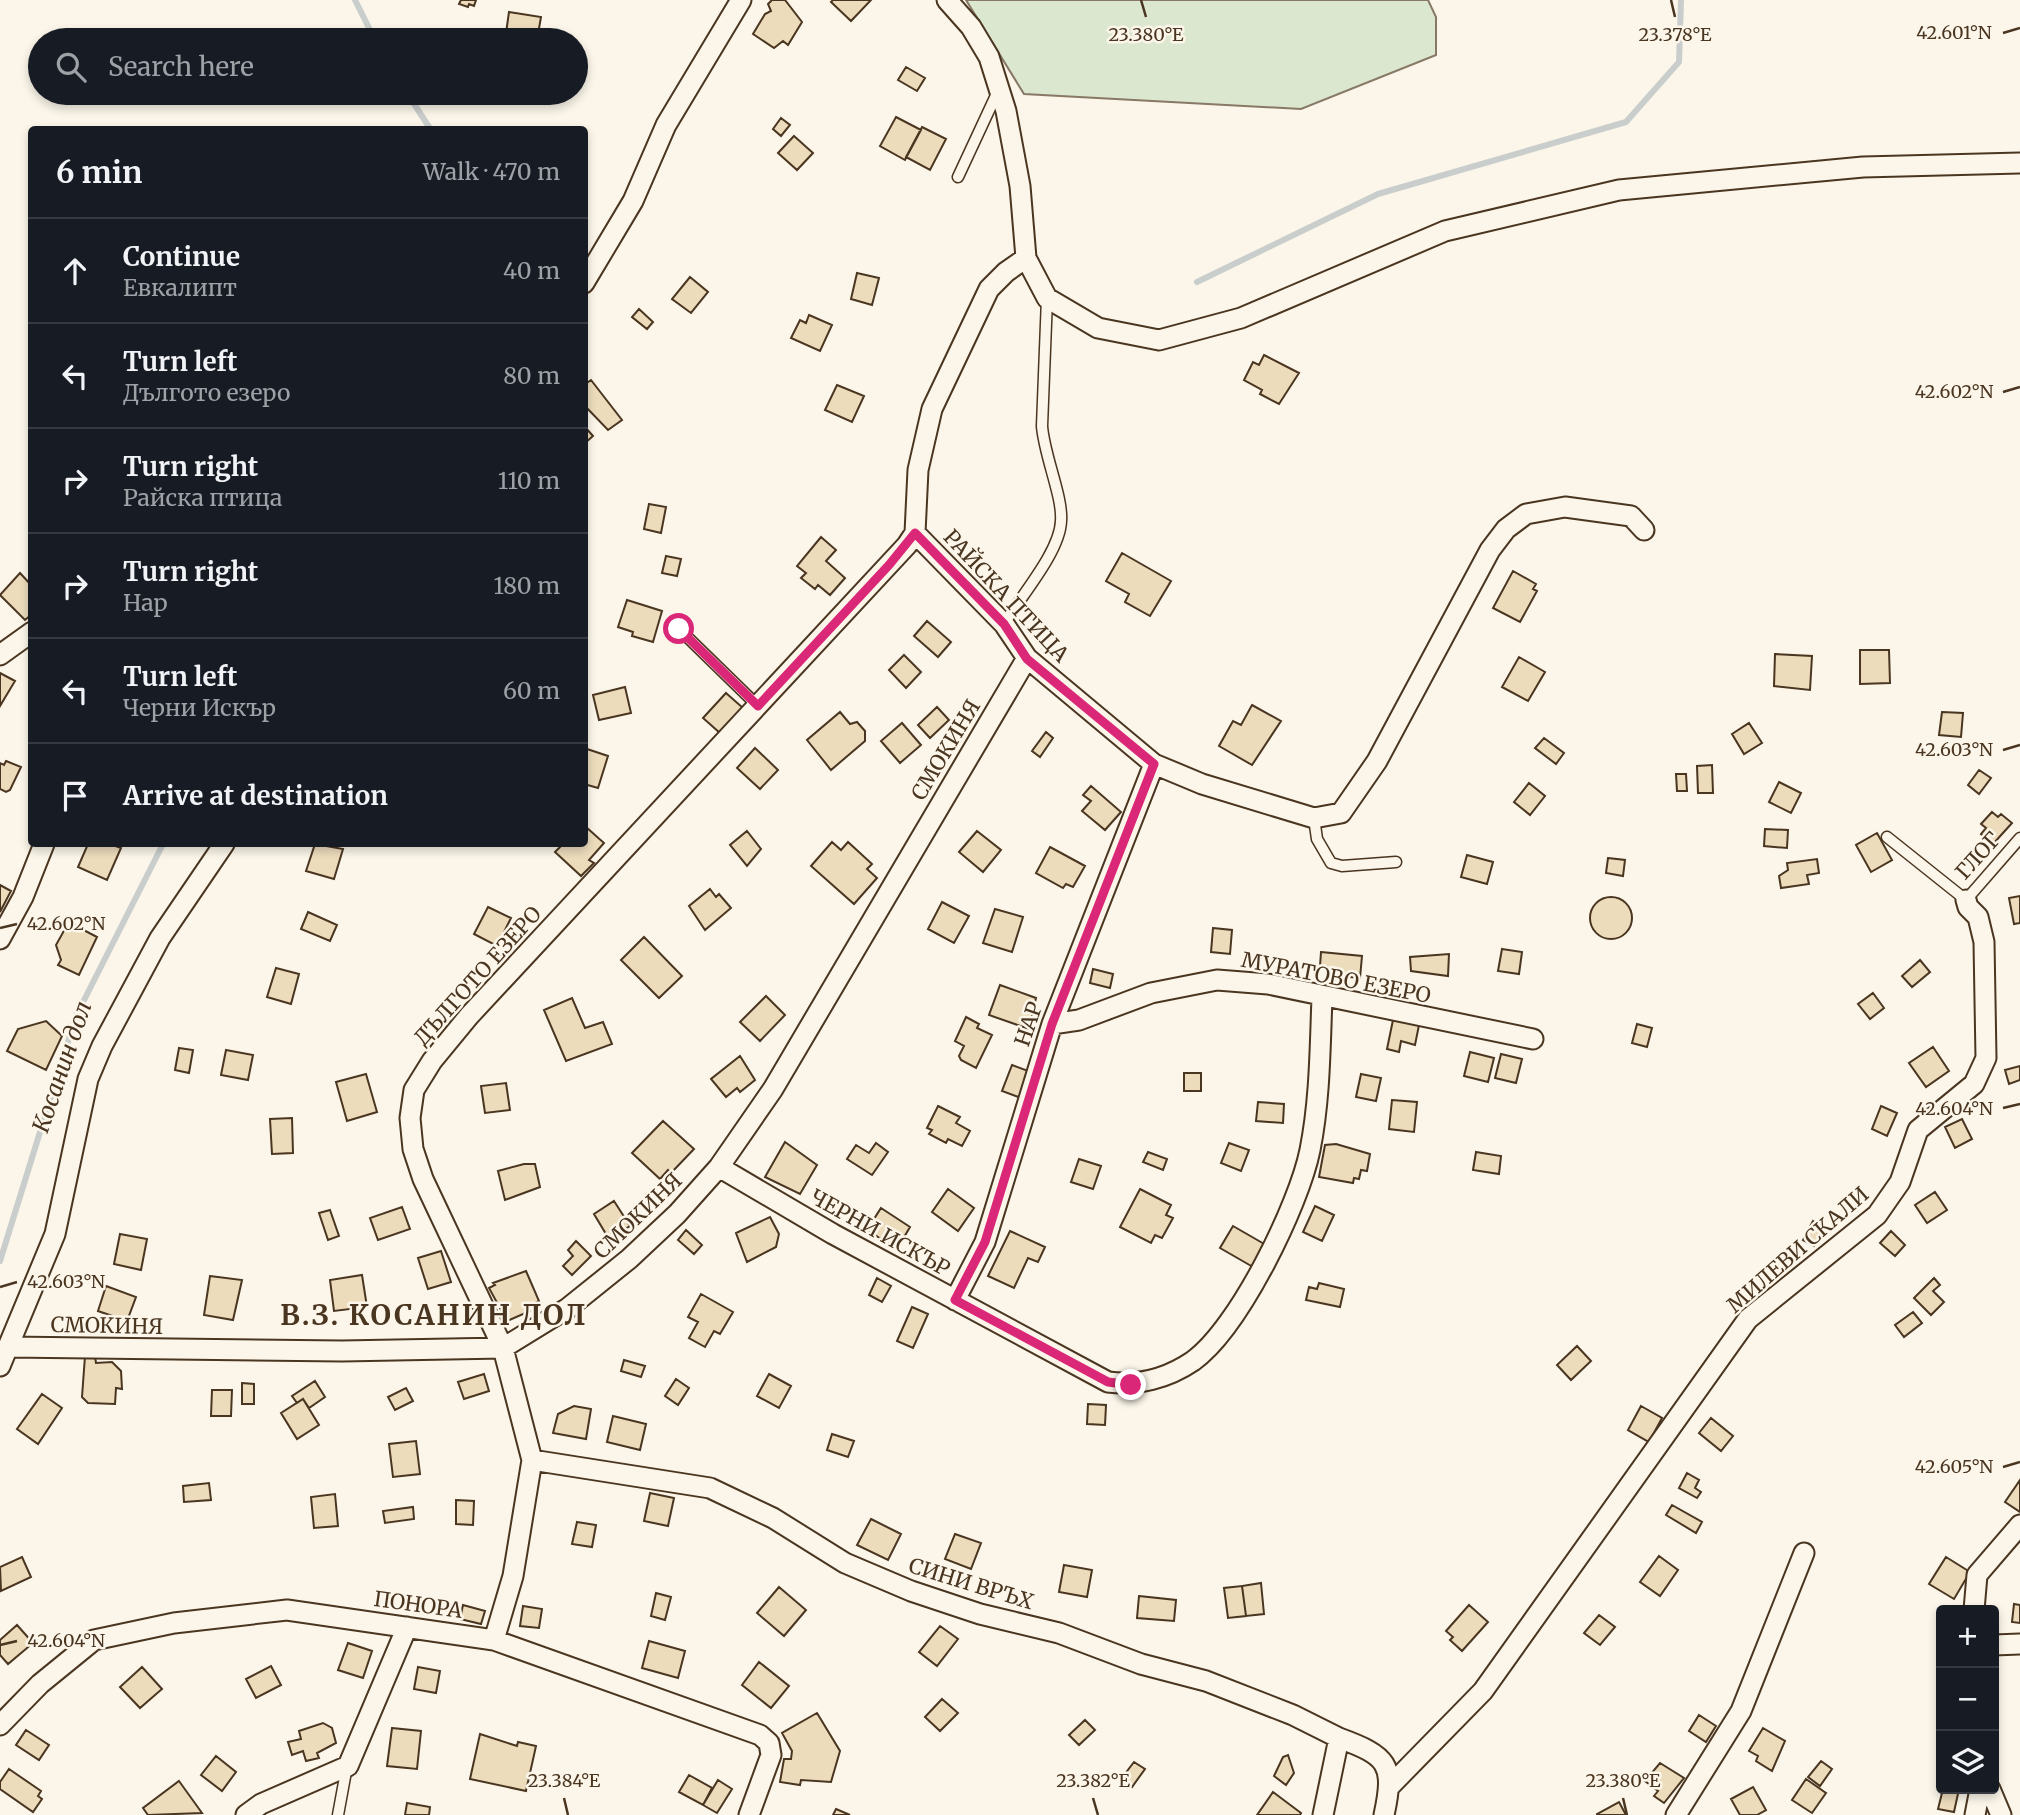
<!DOCTYPE html>
<meta charset="utf-8">
<style>
:root{--surface:#171b24;--page:#242831;--text:#f1f3f6;--muted:#9ea1a6;--line:#363941}
body{margin:0;font-family:Merriweather,serif;background:var(--page);color:var(--text)}
.controls{position:absolute;right:21px;bottom:21px;display:grid;overflow:hidden;border-radius:7px;box-shadow:0 4px 10px #0003}
.controls button{width:63px;height:63px;display:grid;place-items:center;padding:0;border:0;border-bottom:2px solid var(--line);background:var(--surface);color:var(--text);font:35px sans-serif}
.stop{position:absolute;width:21px;height:21px;margin:-16px;border:5px solid #db2777;border-radius:50%;background:#fff}
.stop.end{background:#db2777;border-color:#fff;box-shadow:0 2px 7px #0008}
.list{margin:0;padding:0;list-style:none}
h2{display:flex;justify-content:space-between;align-items:center;height:91px;margin:0;padding:0 28px;font-size:30px}
h2 small{font-size:23px;font-weight:400;color:var(--muted)}
.list li{display:grid;grid-template-columns:46px 1fr auto;gap:21px;align-items:center;box-sizing:border-box;height:105px;padding:0 28px;border-top:2px solid var(--line)}
.list b{display:block;font-size:26px;white-space:nowrap}
.list p{margin:0;font-size:23px;white-space:nowrap;color:var(--muted)}
.list em{font-size:23px;font-style:normal;color:var(--muted)}
.icon{flex:none;width:38px;height:38px;fill:none;stroke:currentColor;stroke-width:2;stroke-linecap:round;stroke-linejoin:round}
.map{position:relative;flex:none;width:2020px;height:1815px;overflow:hidden}
.search{position:absolute;background:var(--surface);box-shadow:0 4px 10px #0003;left:28px;top:28px;width:560px;height:77px;display:flex;align-items:center;gap:18px;box-sizing:border-box;padding:0 24px;border-radius:38px;color:var(--muted);font-size:26px}
.panel{position:absolute;background:var(--surface);box-shadow:0 4px 10px #0003;left:28px;top:126px;width:560px;height:721px;border-radius:7px}
.map>svg:first-child{display:block}
.green{fill:#dce7d0;stroke:#887966;stroke-width:2}
.lines{fill:none;stroke-linecap:round;stroke-linejoin:round}
.stream{stroke:#c9cecd;stroke-width:6}
.building{fill:#ecdcbc;stroke:#4a3520;stroke-width:2}
.lane-casing{stroke:#4a3520;stroke-width:13}
.street-casing{stroke:#4a3520;stroke-width:23}
.lane{stroke:#fbf6e9;stroke-width:10}
.street{stroke:#fbf6e9;stroke-width:19}
.route{stroke:#db2777;stroke-width:9}
.ticks{fill:none;stroke:#4a3520;stroke-width:2.5}
.labels{text-anchor:middle;stroke-width:5;stroke-linejoin:round;paint-order:stroke}
.street-label{font-size:21px;fill:#4a3520;stroke:#fbf6e9}
.water-label{font-size:23px;font-style:italic;fill:#4a3520;stroke:#fbf6e9}
.district-label{font-size:28px;font-weight:bold;letter-spacing:2px;fill:#4a3520;stroke:#fbf6e9}
.ticks-label{font-size:18px;text-anchor:middle;fill:#4a3520;stroke:#fbf6e9;stroke-width:5;stroke-linejoin:round;paint-order:stroke}
</style>
<div class="map">
<svg width="2020" height="1815" viewBox="0 0 2020 1815">
<rect width="100%" height="100%" fill="#fbf6e9"/>
<path class="green" d="M966 0H1428L1436 17V55L1301 109 1024 94Z"/>
<g class="lines">
<path class="stream" d="M355 0 375 40
M407 93 431 130
M1197 282 1378 194 1626 122 1679 62 1681 0
M0 1261 76 1016 163 844"/>
</g>
<path class="building" d="M461 0H460H476L474 6 469 4 468 7 459 4Z
M772 0H785L802 22 788 45 783 41 774 48 753 34 765 14 771 11 768 4Z
M833 0H871L851 21 831 2Z
M509 12 541 17 537 40H505Z
M906 67 925 78 917 91 898 80Z
M896 117 921 130 905 160 880 146Z
M781 118 790 125 781 136 773 129Z
M922 127 946 139 930 170 906 157Z
M794 136 813 153 797 170 778 153Z
M857 273 879 278 872 305 851 299Z
M690 277 708 292 691 313 672 299Z
M639 309 653 322 647 329 632 317Z
M809 315 832 325 820 351 791 338 800 320 806 323Z
M1264 355 1299 373 1279 404 1260 394 1262 390 1244 380 1253 362 1259 365Z
M591 380 622 420 608 430 584 405V385Z
M837 385 864 396 852 422 825 410Z
M584 426 593 436 584 444Z
M649 504 666 507 661 533 644 529Z
M821 537 836 550 826 561 845 578 830 595 818 585 815 589 801 578 806 573 797 566Z
M1122 553 1171 581 1150 616 1125 602 1129 594 1106 581Z
M666 556 681 559 677 576 662 573Z
M1513 571 1536 584 1533 589 1537 591 1520 622 1493 608Z
M20 573 32 586V614L25 620 0 595Z
M627 600 662 611 653 642 632 636 633 632 618 627Z
M927 621 951 642 938 657 914 636Z
M1860 650H1889L1890 683 1860 684Z
M1775 654 1812 656 1810 690 1774 686Z
M904 655 921 672 906 688 889 670Z
M1519 657 1545 672 1528 701 1502 687Z
M0 673 15 681 0 706Z
M625 687 631 713 599 720 593 695Z
M726 693 743 708 720 733 703 718Z
M1252 705 1281 721 1252 765 1219 746 1233 721 1241 725Z
M937 707 949 720 930 738 918 725Z
M840 712 850 724 857 722 865 731V741L831 770 807 740Z
M1942 712 1963 713 1961 737 1939 735Z
M902 723 921 745 900 763 881 741Z
M1749 723 1762 743 1744 754 1732 734Z
M1046 732 1053 738 1040 757 1032 751Z
M1544 738 1564 753 1556 764 1535 748Z
M584 748 608 756 598 788 584 784Z
M755 748 778 770 760 789 737 768Z
M6 761 21 767 10 790 6 792 0 789V763L4 765Z
M1712 765 1713 793H1698L1697 766Z
M1979 770 1991 778 1979 794 1968 785Z
M1676 774H1686L1687 791H1677Z
M1779 782 1801 793 1791 813 1769 802Z
M1529 783 1545 796 1530 815 1514 802Z
M1091 786 1121 812 1105 830 1082 811 1091 801 1083 795Z
M1992 812 1998 817 2001 814 2012 823 1993 844 1981 834 1986 828 1981 824Z
M586 827 604 843 589 860 594 863 581 876 555 852 563 844H584Z
M1765 829 1788 830 1787 848 1764 846Z
M747 831 761 849 747 866 730 845Z
M977 831 1001 850 983 872 959 852Z
M1877 833 1892 860 1871 872 1856 845Z
M832 842 841 850 848 842 872 864 867 869 877 878 854 904 811 866Z
M88 844H110L121 848 107 880 78 867Z
M315 844 343 849 334 879 306 871Z
M1050 847 1085 866 1073 887 1066 884 1063 888 1036 873Z
M1467 855 1493 862 1487 884 1461 877Z
M1608 858 1625 860 1623 876 1606 873Z
M1817 859 1819 873 1807 875 1809 884 1781 888 1779 876 1788 870 1787 863Z
M0 885 11 891 0 912Z
M710 889 716 897 719 894 731 908 705 930 689 906Z
M2020 896V923L2014 924 2009 898Z
M1590 918a21 21 0 1 1 42 0a21 21 0 1 1-42 0Z
M942 902 969 916 954 943 928 929Z
M488 907 511 918 497 946 474 934Z
M995 909 1023 917 1012 952 983 943Z
M308 912 337 925 330 941 301 929Z
M76 926 97 937 79 975 58 965 61 960 56 945 66 927 74 931Z
M1213 928 1232 930 1230 954 1211 952Z
M644 937 682 976 659 998 621 960Z
M1502 949 1522 952 1519 974 1498 971Z
M1321 952 1362 956 1360 978 1327 975V966H1320Z
M1449 954 1448 976 1411 971 1410 957Z
M1920 960 1930 972 1912 987 1902 976Z
M276 968 299 974 291 1004 267 997Z
M1093 969 1113 974 1110 988 1090 983Z
M1000 985 1036 998 1029 1029 989 1015Z
M1873 993 1884 1008 1870 1019 1858 1004Z
M766 996 785 1015 760 1041 740 1022Z
M572 998 585 1028 603 1022 612 1044 566 1061 544 1010Z
M966 1017 979 1024 977 1028 992 1035 976 1068 961 1060 959 1056 964 1046 955 1041Z
M1393 1020 1419 1025 1415 1045 1401 1041 1399 1052 1387 1049Z
M46 1021 62 1036 46 1070 7 1051 18 1029Z
M1637 1024 1652 1028 1647 1047 1632 1043Z
M1933 1047 1949 1071 1926 1087 1909 1063Z
M179 1048 193 1050 189 1073 175 1070Z
M226 1050 253 1055 248 1080 221 1075Z
M1470 1052 1494 1058 1488 1082 1464 1076Z
M1501 1054 1522 1059 1516 1083 1495 1078Z
M740 1056 755 1080 740 1092 737 1088 726 1097 711 1079Z
M1012 1065 1031 1072 1021 1098 1002 1091Z
M2020 1066V1080L2009 1084 2005 1070Z
M1184 1073H1201V1091H1184Z
M366 1074 377 1112 347 1121 336 1082Z
M1361 1074 1381 1078 1376 1101 1356 1097Z
M506 1083 510 1110 485 1113 481 1086Z
M1392 1100 1417 1102 1414 1132 1389 1129Z
M1258 1102 1284 1104 1283 1123 1256 1121Z
M938 1106 960 1117 956 1123 970 1131 962 1146 948 1139 946 1143 929 1134 932 1130 927 1128Z
M1881 1106 1897 1113 1887 1136 1872 1129Z
M292 1118 293 1153 272 1154 270 1119Z
M1962 1119 1972 1139 1955 1148 1945 1127Z
M663 1121 694 1149 671 1173 668 1170 660 1179 632 1153Z
M785 1142 817 1165 800 1194 765 1177Z
M876 1143 888 1152 872 1175 847 1159 856 1145 869 1153Z
M1229 1143 1249 1150 1241 1171 1221 1163Z
M1336 1144 1370 1154 1367 1171 1361 1170 1359 1179 1354 1178 1353 1183 1319 1177 1325 1145Z
M1148 1152 1167 1159 1163 1170 1143 1162Z
M1476 1152 1501 1156 1499 1174 1473 1170Z
M1079 1159 1101 1166 1093 1189 1071 1182Z
M524 1164H535L540 1187 505 1200 498 1171Z
M948 1189 974 1208 958 1231 932 1212Z
M1140 1189 1171 1205 1166 1215 1173 1218 1162 1238 1155 1235 1151 1243 1120 1227Z
M1935 1192 1947 1210 1927 1223 1915 1205Z
M614 1201 630 1226 609 1239 594 1214Z
M1315 1206 1334 1215 1322 1241 1303 1232Z
M402 1207 410 1229 378 1240 370 1218Z
M881 1208 910 1227 897 1249 867 1230Z
M330 1210 339 1236 328 1240 319 1213Z
M770 1217 779 1234 776 1247 747 1262 736 1233Z
M1813 1221 1825 1228 1814 1246 1803 1240Z
M1233 1226 1266 1245 1253 1267 1220 1248Z
M686 1230 702 1245 694 1254 678 1240Z
M1010 1231 1045 1247 1038 1262 1028 1258 1014 1288 988 1276Z
M1891 1231 1905 1245 1895 1256 1880 1243Z
M120 1234 147 1239 141 1270 114 1264Z
M576 1241 591 1256 572 1275 563 1266 573 1256 568 1250Z
M441 1251 451 1282 428 1289 418 1258Z
M526 1271 539 1301 528 1307 530 1311 507 1321 489 1288 495 1285 493 1283Z
M362 1275 367 1307 334 1311 330 1280Z
M210 1276 242 1280 233 1320 204 1315Z
M877 1278 891 1286 882 1302 869 1295Z
M1934 1278 1940 1285 1933 1291 1944 1302 1931 1315 1914 1298Z
M1319 1283 1344 1289 1340 1307 1306 1300 1309 1287 1317 1289Z
M106 1286 136 1297 127 1321 98 1311Z
M701 1294 733 1312 720 1334 714 1331 705 1347 689 1338 698 1322 688 1317Z
M912 1307 928 1314 913 1348 897 1341Z
M1913 1312 1922 1323 1904 1337 1895 1325Z
M1577 1346 1591 1361 1571 1380 1557 1365Z
M85 1356H95L96 1363 112 1362 121 1371 122 1389 116 1388 115 1404 88 1403 82 1397Z
M624 1360 645 1366 641 1377 621 1371Z
M484 1374 489 1391 464 1399 458 1382Z
M769 1374 791 1386 779 1408 757 1396Z
M676 1379 689 1388 678 1405 665 1396Z
M315 1381 325 1397 309 1408 303 1399 297 1403 292 1396Z
M242 1383 254 1384V1404H242Z
M406 1388 413 1401 395 1410 388 1397Z
M212 1390H232L231 1416H211Z
M42 1394 62 1408 38 1444 17 1429Z
M303 1399 319 1425 297 1439 281 1413Z
M1088 1404 1106 1405 1105 1425 1087 1424Z
M574 1406 591 1409 586 1439 553 1433 558 1414Z
M1641 1406 1662 1418 1649 1442 1628 1430Z
M613 1416 646 1424 640 1450 607 1442Z
M1711 1418 1733 1436 1721 1451 1699 1433Z
M832 1434 854 1441 848 1457 827 1450Z
M416 1441 420 1474 393 1477 389 1444Z
M1687 1473 1699 1480 1695 1488 1701 1492 1697 1498 1679 1488Z
M2020 1480V1512L2005 1502Z
M209 1483 211 1500 184 1502 183 1486Z
M650 1493 674 1498 668 1526 644 1521Z
M335 1494 338 1526 314 1528 311 1497Z
M456 1500 474 1501 473 1525 456 1524Z
M1672 1505 1702 1522 1696 1533 1666 1515Z
M413 1507 414 1519 385 1523 383 1511Z
M871 1519 901 1534 888 1560 857 1545Z
M577 1522 596 1525 592 1547 572 1544Z
M955 1534 981 1543 971 1569 945 1559Z
M1659 1556 1678 1570 1660 1596 1640 1582Z
M22 1557 31 1577 1 1591 0 1567Z
M1946 1557 1970 1572 1954 1599 1929 1584Z
M1064 1565 1092 1570 1087 1597 1059 1592Z
M1261 1583 1264 1614 1246 1616 1242 1586Z
M1242 1586 1246 1616 1228 1618 1224 1588Z
M779 1587 806 1610 784 1636 757 1613Z
M656 1593 671 1597 665 1620 651 1616Z
M1139 1596 1176 1600 1174 1621 1137 1618Z
M2014 1604 2020 1605V1623L2012 1622Z
M463 1605 485 1611 481 1624 460 1619Z
M1469 1605 1488 1622 1462 1651 1450 1640 1453 1637 1446 1631Z
M523 1606 542 1609 539 1628 520 1626Z
M1599 1615 1615 1627 1600 1645 1584 1633Z
M17 1625 33 1643 8 1664 0 1655V1640Z
M940 1626 958 1639 937 1666 919 1652Z
M649 1641 685 1651 678 1678 642 1668Z
M348 1643 372 1651 363 1678 338 1670Z
M759 1662 789 1686 771 1708 742 1685Z
M271 1666 281 1685 256 1698 246 1679Z
M142 1667 162 1689 140 1708 120 1687Z
M418 1667 440 1671 436 1693 414 1689Z
M942 1699 958 1713 940 1731 925 1717Z
M817 1713 840 1751 831 1782 801 1780 800 1785 780 1782 784 1759H791L792 1751 782 1733Z
M1699 1715 1716 1726 1706 1742 1689 1731Z
M1085 1720 1095 1730 1079 1745 1069 1735Z
M323 1723 332 1728 336 1743 317 1753 319 1758 306 1761 303 1751 292 1755 288 1742 301 1739 299 1731Z
M392 1728 421 1731 417 1769 387 1766Z
M1763 1728 1785 1741 1772 1771 1756 1761 1758 1756 1749 1751Z
M26 1730 49 1745 39 1760 16 1745Z
M480 1734 517 1746 518 1742 536 1746 526 1791 470 1779Z
M1288 1755 1294 1773 1286 1785 1274 1776 1283 1757Z
M216 1756 236 1772 222 1791 201 1775Z
M1821 1761 1832 1769 1820 1786 1808 1777Z
M1134 1762 1145 1769 1132 1787 1121 1779Z
M1660 1763 1684 1778 1664 1803 1654 1796 1658 1791 1645 1781Z
M9 1769 41 1791 38 1796 42 1799 33 1812 0 1789V1782Z
M689 1775 712 1788 703 1805 679 1792Z
M1806 1779 1826 1793 1812 1813 1792 1800Z
M718 1780 732 1789 717 1813 703 1805Z
M179 1781 202 1813 148 1815 143 1808Z
M1753 1787 1766 1810 1757 1815H1740L1731 1799Z
M1943 1789H1959L1954 1812 1938 1809Z
M1273 1792 1301 1813 1300 1815H1257Z
M1619 1802 1626 1815H1597V1814Z
M407 1803 430 1807 429 1815H405Z
M836 1809 850 1815H833Z"/>
<g class="lines">
<defs>
<path id="lane" d="M958 177 998 91
M1004 624C1020 597 1060 552 1061 521 1063 497 1044 455 1042 426L1047 298
M679 629 758 706
M1314 818 1317 839 1331 863 1342 866 1396 862
M1887 837 1966 900 2020 838
M338 1815 347 1766"/>
<path id="street" d="M947 0 971 27 989 57 1006 111 1020 186 1026 258 1047 298 1098 328 1159 340 1241 318 1445 231 1619 190 1863 167 2020 163
M584 283 633 201 666 125 741 0
M915 533 1004 624 1027 658 1154 764 1202 784 1314 818 1341 813 1377 761 1490 550 1506 529 1526 514 1565 507 1631 516 1644 530
M0 655 32 632
M0 939 23 897 44 844
M1052 1024 1079 1020 1151 993 1217 980 1268 984 1533 1039
M719 1167 833 1234 1108 1382C1138 1386 1168 1378 1193 1361 1239 1328 1299 1205 1310 1150 1320 1100 1320 1048 1322 997
M955 1300 985 1242 1052 1024 1154 764
M8 1347 342 1351 503 1348 568 1308 629 1259 677 1214 719 1167 773 1089 1027 658
M0 1366 55 1234 88 1079 102 1046 160 938 224 844
M532 1460 710 1488 773 1518 845 1563 911 1591 980 1614 1059 1633 1141 1664 1206 1681 1293 1715 1339 1738 1323 1815
M1974 1610 1977 1575 2020 1525
M494 1640 513 1576 532 1460 503 1348 423 1179 413 1149 410 1118 414 1090 432 1061 469 1016 907 545 915 533 918 470 932 409 989 289 1006 272 1026 258
M1994 1645 2020 1644
M0 1725 40 1684 94 1640 174 1623 287 1610 494 1640 760 1735 769 1743 771 1755 749 1815
M1339 1738C1388 1756 1395 1764 1384 1815
M1391 1785 1483 1691 1748 1319 1877 1215 1900 1182 1918 1130 1974 1084 1986 1058 1984 942 1978 917 1968 907 1966 900
M1990 1789 2001 1815
M246 1815 261 1804 348 1766 407 1627
M1676 1815 1741 1711 1804 1553
M1975 1815 1980 1789"/>
</defs>
<use href="#lane" class="lane-casing"/>
<use href="#street" class="street-casing"/>
<use href="#lane" class="lane"/>
<use href="#street" class="street"/>
</g>
<g class="lines">
<path class="route" d="M679 629 758 706 889 565 915 533 1004 624 1027 659 1154 764 1052 1024 985 1242 955 1300 1108 1382 1131 1385"/>
</g>
<path class="ticks" d="M1141 0 1146 17M1671 0 1675 17M2003 33 2020 28M2003 392 2020 387M2003 750 2020 745M0 928 17 924M2003 1108 2020 1104M0 1287 17 1282M2003 1467 2020 1462M0 1645 17 1641M564 1798 568 1815M1093 1798 1098 1815M1623 1798 1627 1815"/>
<g class="labels">
<g class="street-label">
<text transform="translate(1006 596) rotate(47)" y="7">РАЙСКА ПТИЦА</text>
<text transform="translate(946 750) rotate(-59)" y="7">СМОКИНЯ</text>
<text transform="translate(1978 856) rotate(-48)" y="7">ГЛОГ</text>
<text transform="translate(478 976) rotate(-48)" y="7">ДЪЛГОТО ЕЗЕРО</text>
<text transform="translate(1336 978) rotate(11)" y="7">МУРАТОВО ЕЗЕРО</text>
<text transform="translate(1029 1024) rotate(-71)" y="7">НАР</text>
<text transform="translate(638 1216) rotate(-44)" y="7">СМОКИНЯ</text>
<text transform="translate(880 1233) rotate(29)" y="7">ЧЕРНИ ИСКЪР</text>
<text transform="translate(1798 1250) rotate(-41)" y="7">МИЛЕВИ СКАЛИ</text>
<text transform="translate(107 1326) rotate(1)" y="7">СМОКИНЯ</text>
<text transform="translate(971 1584) rotate(17)" y="7">СИНИ ВРЪХ</text>
<text transform="translate(418 1605) rotate(8)" y="7">ПОНОРА</text>
</g>
<g class="water-label">
<text transform="translate(62 1067) rotate(-71)" y="8">Косанин дол</text>
</g>
<g class="district-label">
<text x="434" y="1325">В.З. КОСАНИН ДОЛ</text>
</g>
</g>
<g class="ticks-label">
<text x="1954" y="39">42.601°N</text>
<text x="1146" y="41">23.380°E</text>
<text x="1675" y="41">23.378°E</text>
<text x="1954" y="398">42.602°N</text>
<text x="1954" y="756">42.603°N</text>
<text x="66" y="930">42.602°N</text>
<text x="1954" y="1115">42.604°N</text>
<text x="66" y="1288">42.603°N</text>
<text x="1954" y="1473">42.605°N</text>
<text x="66" y="1647">42.604°N</text>
<text x="564" y="1787">23.384°E</text>
<text x="1093" y="1787">23.382°E</text>
<text x="1623" y="1787">23.380°E</text>
</g>
</svg>
<div class="controls">
<button>+</button>
<button>−</button>
<button><svg class="icon" aria-label="layers" viewBox="0 0 24 24"><path d="M12 4l9 5-9 5-9-5zM3 14l9 5 9-5"/></svg></button>
</div>
<div class="stop" style="left:679px;top:629px"></div>
<div class="stop end" style="left:1131px;top:1385px"></div>
<div class="search"><svg class="icon" aria-label="search" viewBox="0 0 24 24"><circle cx="10" cy="10" r="6"/><path d="M15 15l6 6"/></svg>Search here</div>
<section class="panel">
<h2>6 min<small>Walk · 470 m</small></h2>
<ul class="list">
<li><svg class="icon" aria-label="ahead" viewBox="0 0 24 24"><path d="M12 20V5M6 11l6-6 6 6"/></svg><div><b>Continue</b><p>Евкалипт</p></div><em>40 m</em></li>
<li><svg class="icon" aria-label="left" viewBox="0 0 24 24"><path d="M17 20v-9H6M10 6l-5 5 5 5"/></svg><div><b>Turn left</b><p>Дългото езеро</p></div><em>80 m</em></li>
<li><svg class="icon" aria-label="right" viewBox="0 0 24 24"><path d="M7 20v-9h11M14 6l5 5-5 5"/></svg><div><b>Turn right</b><p>Райска птица</p></div><em>110 m</em></li>
<li><svg class="icon" aria-label="right" viewBox="0 0 24 24"><path d="M7 20v-9h11M14 6l5 5-5 5"/></svg><div><b>Turn right</b><p>Нар</p></div><em>180 m</em></li>
<li><svg class="icon" aria-label="left" viewBox="0 0 24 24"><path d="M17 20v-9H6M10 6l-5 5 5 5"/></svg><div><b>Turn left</b><p>Черни Искър</p></div><em>60 m</em></li>
<li><svg class="icon" aria-label="arrive" viewBox="0 0 24 24"><path d="M6 21V4h12l-3 4 3 4H6"/></svg><div><b>Arrive at destination</b></div></li>
</ul>
</section>
</div>
